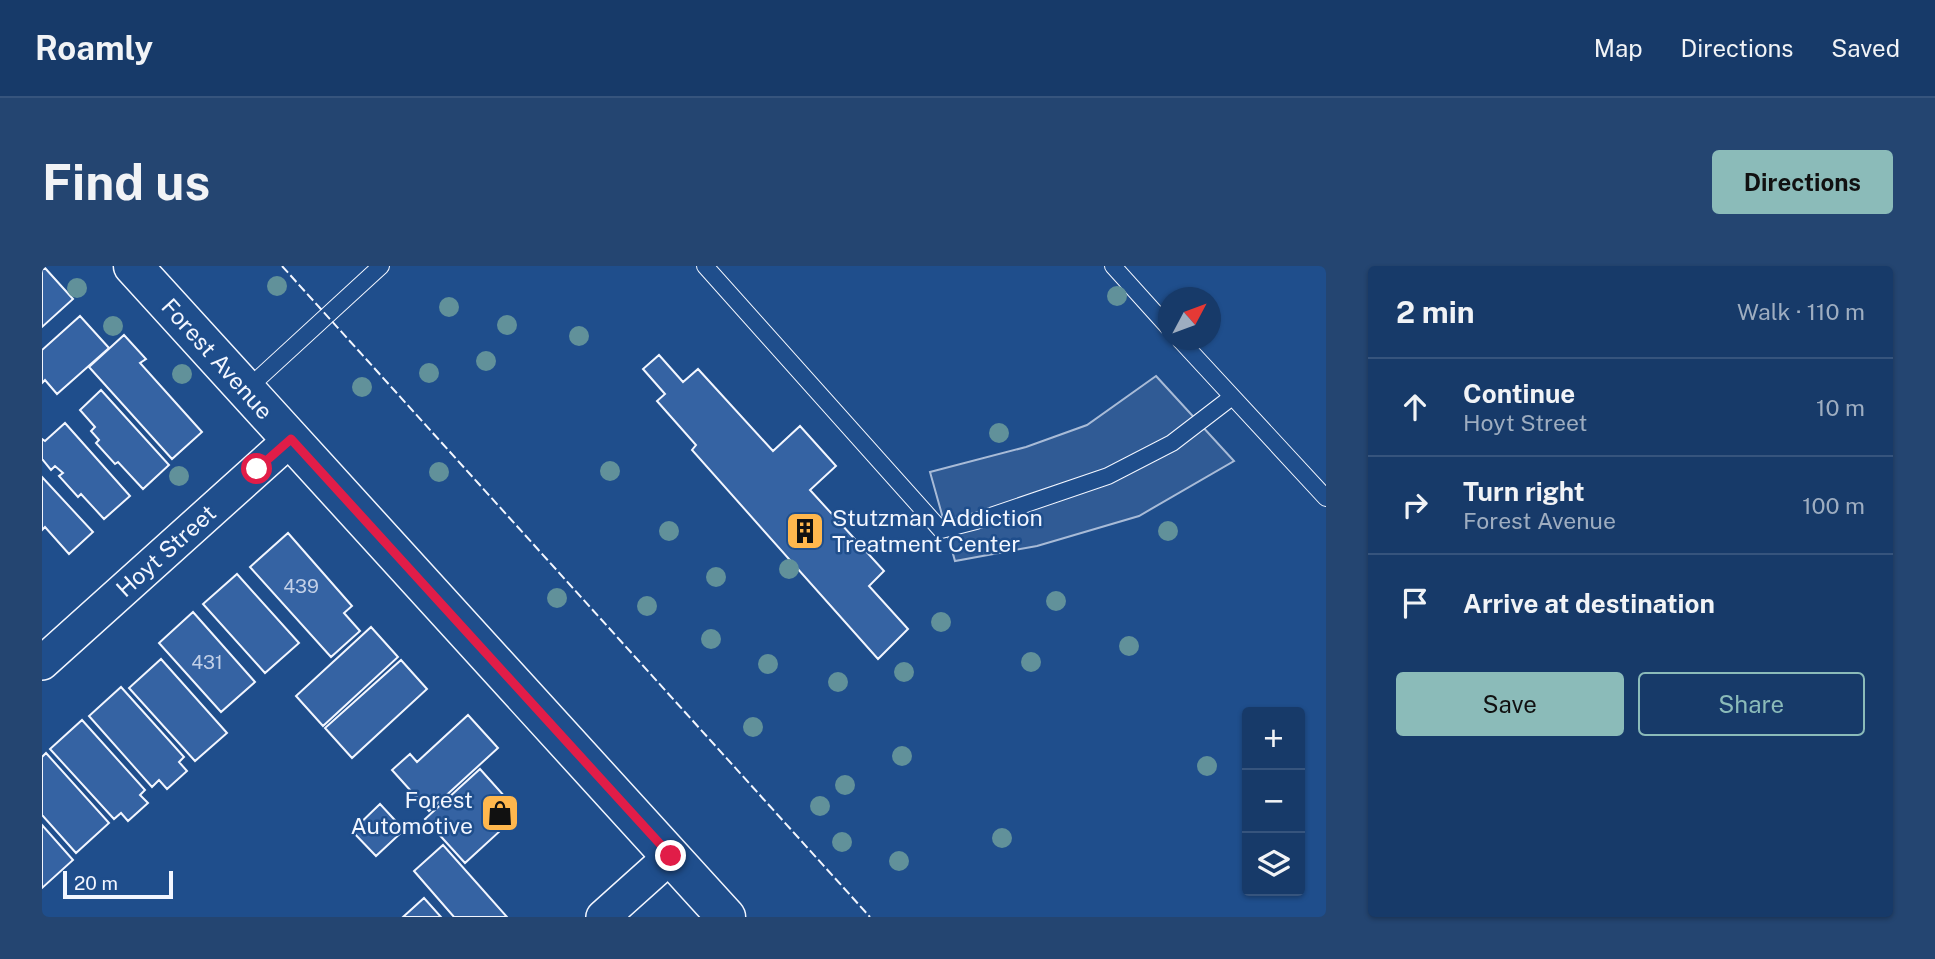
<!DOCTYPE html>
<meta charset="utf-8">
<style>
:root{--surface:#173a69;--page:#244571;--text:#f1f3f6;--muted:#9eadc0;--line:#36547d;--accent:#8bbbb9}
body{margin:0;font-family:"Public Sans",sans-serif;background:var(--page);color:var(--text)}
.controls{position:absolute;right:21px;bottom:21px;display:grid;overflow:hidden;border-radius:7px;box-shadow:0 2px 5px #0004}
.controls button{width:63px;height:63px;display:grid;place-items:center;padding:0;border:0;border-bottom:2px solid var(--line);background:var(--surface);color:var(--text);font:35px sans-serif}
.compass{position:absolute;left:1116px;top:21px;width:63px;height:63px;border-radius:50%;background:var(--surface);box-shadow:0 2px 5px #0004;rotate:49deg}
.scale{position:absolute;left:21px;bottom:18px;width:110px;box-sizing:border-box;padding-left:7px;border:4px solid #f2f6ff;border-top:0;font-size:19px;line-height:24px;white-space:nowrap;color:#f2f6ff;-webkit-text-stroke:5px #1f4e8c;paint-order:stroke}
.stop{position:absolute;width:21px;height:21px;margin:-16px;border:5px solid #e11d48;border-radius:50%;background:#fff}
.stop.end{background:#e11d48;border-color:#fff;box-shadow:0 2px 7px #0008}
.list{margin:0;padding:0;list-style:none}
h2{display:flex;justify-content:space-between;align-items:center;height:91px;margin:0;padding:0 28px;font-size:30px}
h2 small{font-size:23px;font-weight:400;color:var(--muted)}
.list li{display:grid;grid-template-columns:46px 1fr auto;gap:21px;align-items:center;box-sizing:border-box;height:98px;padding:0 28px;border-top:2px solid var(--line)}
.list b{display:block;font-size:26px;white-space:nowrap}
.list p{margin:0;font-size:23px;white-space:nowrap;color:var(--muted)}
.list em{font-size:23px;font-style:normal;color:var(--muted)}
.actions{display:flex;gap:14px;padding:21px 28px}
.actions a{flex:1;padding:16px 0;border:2px solid var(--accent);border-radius:7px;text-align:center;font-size:24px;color:var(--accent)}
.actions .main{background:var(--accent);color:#111}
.icon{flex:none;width:38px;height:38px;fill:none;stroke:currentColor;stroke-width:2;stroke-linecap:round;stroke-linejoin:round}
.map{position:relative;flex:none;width:1284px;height:651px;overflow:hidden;border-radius:7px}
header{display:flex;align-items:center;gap:42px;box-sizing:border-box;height:98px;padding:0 35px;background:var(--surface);border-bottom:2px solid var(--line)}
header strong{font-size:33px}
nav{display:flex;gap:38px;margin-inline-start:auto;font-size:24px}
.intro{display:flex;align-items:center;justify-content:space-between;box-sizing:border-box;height:168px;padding:0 42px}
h1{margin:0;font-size:49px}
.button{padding:18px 32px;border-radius:7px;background:var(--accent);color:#111;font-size:24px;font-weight:700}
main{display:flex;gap:42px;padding:0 42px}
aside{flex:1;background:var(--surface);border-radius:7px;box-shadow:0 2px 5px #0004}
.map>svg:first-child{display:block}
.built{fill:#305b95;stroke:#a8bbd7;stroke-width:2}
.building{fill:#3563a3;stroke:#f2f6ff;stroke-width:2}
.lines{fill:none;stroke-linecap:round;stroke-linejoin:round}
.service-casing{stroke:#f2f6ff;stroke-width:18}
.minor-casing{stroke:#f2f6ff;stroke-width:36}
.tertiary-casing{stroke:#f2f6ff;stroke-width:41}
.service{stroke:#1f4e8c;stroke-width:16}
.minor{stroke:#1f4e8c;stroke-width:33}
.tertiary{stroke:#1f4e8c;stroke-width:38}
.fence{stroke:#f2f6ff;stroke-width:2;stroke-dasharray:9 3.5;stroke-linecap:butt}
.tree{fill:#61919a}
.route{stroke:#e11d48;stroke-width:9}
.labels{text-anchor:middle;stroke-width:5;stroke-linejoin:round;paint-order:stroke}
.number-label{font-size:19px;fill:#c3d1e8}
.street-label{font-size:23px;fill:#f2f6ff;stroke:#1f4e8c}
.poi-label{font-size:23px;fill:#f2f6ff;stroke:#1f4e8c;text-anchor:start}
</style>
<header>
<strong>Roamly</strong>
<nav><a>Map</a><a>Directions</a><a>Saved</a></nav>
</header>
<div class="intro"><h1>Find us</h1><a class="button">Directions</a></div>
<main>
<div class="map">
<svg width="1284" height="651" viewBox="0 0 1284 651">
<rect width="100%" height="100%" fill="#1f4e8c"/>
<path class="built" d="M1114 110 1192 195 1097 250 995 280 913 295 888 206 984 181 1045 159Z"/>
<path class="building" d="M3 2 31 33 0 61V4Z
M38 50 67 82 15 128 3 114 0 117V84Z
M82 69 104 93 98 97 160 166 130 193 47 101Z
M617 89 641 116 656 103 731 185 758 160 794 200 768 224 842 305 827 320 866 363 836 393 650 184 654 179 615 135 623 128 601 103Z
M59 124 127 199 101 223 76 196 73 198 54 177 57 174 49 165 53 161 38 144Z
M23 157 88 230 62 253 39 228 36 231 17 210 21 207 13 200 9 204 0 193V173L3 175Z
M0 211 51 266 27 288 3 261 0 264Z
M246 267 310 340 302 347 318 365 289 391 208 301Z
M195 308 257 377 223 407 161 338Z
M151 346 213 416 179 446 117 377Z
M329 361 356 391 281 460 254 430Z
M119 393 185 467 153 495 87 422Z
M359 394 385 423 310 492 283 462Z
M79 421 142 491 137 496 145 505 125 523 117 514 110 521 47 450Z
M426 449 456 482 387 545 350 504 368 488 375 496Z
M40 454 103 524 98 529 106 537 86 555 79 547 72 553 8 483Z
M4 487 67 557 34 587 0 549V491Z
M438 503 472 541 471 553 423 597 383 553Z
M338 538 362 564 334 590 310 565Z
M0 559 31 594 0 622Z
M401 579 465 651H412L372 605Z
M382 632 399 651H361Z"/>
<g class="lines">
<defs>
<path id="service" d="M663 0 899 264 934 255 1066 210 1130 177 1190 131
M1071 0 1126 61
M1138 74 1284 232
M204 124 339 0"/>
<path id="minor" d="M0 397 249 173
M561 651 629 590"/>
<path id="tertiary" d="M91 0 684 651"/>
</defs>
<use href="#service" class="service-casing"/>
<use href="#minor" class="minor-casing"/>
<use href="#tertiary" class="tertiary-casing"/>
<use href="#service" class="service"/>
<use href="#minor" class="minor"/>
<use href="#tertiary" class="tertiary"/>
<path class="fence" d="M240 0 828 651"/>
</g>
<g class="tree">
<circle cx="235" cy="20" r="10"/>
<circle cx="35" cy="22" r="10"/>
<circle cx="1075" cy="30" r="10"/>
<circle cx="407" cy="41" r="10"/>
<circle cx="465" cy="59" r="10"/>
<circle cx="71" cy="60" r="10"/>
<circle cx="537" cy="70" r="10"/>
<circle cx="444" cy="95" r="10"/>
<circle cx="387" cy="107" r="10"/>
<circle cx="140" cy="108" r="10"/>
<circle cx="320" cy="121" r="10"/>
<circle cx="957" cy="167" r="10"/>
<circle cx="568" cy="205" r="10"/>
<circle cx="397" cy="206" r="10"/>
<circle cx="137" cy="210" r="10"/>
<circle cx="627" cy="265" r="10"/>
<circle cx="1126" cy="265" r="10"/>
<circle cx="747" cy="303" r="10"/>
<circle cx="674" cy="311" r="10"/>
<circle cx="515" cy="332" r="10"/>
<circle cx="1014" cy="335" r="10"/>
<circle cx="605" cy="340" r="10"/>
<circle cx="899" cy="356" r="10"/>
<circle cx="669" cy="373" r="10"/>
<circle cx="1087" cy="380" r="10"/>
<circle cx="989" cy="396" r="10"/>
<circle cx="726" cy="398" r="10"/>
<circle cx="862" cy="406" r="10"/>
<circle cx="796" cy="416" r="10"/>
<circle cx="711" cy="461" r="10"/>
<circle cx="860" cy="490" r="10"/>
<circle cx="1165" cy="500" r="10"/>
<circle cx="803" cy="519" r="10"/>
<circle cx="778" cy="540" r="10"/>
<circle cx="960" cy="572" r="10"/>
<circle cx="800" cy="576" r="10"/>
<circle cx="857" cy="595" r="10"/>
</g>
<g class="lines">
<path class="route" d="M215 203 249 173 629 590"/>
</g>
<defs>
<symbol id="building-square" viewBox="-11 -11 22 22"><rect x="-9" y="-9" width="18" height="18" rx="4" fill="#ffb74d" stroke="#1f4e8c"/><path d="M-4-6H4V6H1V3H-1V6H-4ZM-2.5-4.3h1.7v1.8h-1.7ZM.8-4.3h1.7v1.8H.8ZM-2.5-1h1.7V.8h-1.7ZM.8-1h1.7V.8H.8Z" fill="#111"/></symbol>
<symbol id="shop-square" viewBox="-11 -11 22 22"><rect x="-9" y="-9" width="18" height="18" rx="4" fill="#ffb74d" stroke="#1f4e8c"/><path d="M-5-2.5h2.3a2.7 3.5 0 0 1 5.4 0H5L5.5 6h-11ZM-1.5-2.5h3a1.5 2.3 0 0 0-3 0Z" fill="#111"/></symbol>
</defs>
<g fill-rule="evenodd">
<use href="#building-square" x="741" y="243" width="44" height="44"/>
<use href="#shop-square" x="436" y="525" width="44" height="44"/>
</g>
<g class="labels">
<g class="number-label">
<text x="259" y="327">439</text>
<text x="165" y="403">431</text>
</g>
<g class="street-label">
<text transform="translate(175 93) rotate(48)" y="8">Forest Avenue</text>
<text transform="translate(124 285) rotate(-42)" y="8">Hoyt Street</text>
</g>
<g class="poi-label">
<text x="790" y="260">Stutzman Addiction<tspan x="790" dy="26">Treatment Center</tspan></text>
<text x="431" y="542" text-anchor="end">Forest<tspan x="431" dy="26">Automotive</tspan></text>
</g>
</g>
</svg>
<div class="controls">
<button>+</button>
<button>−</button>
<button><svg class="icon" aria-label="layers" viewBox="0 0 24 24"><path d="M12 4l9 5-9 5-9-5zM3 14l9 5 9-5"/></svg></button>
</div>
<svg class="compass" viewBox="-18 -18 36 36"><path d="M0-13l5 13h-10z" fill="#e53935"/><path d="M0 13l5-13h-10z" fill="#9eadc0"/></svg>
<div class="scale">20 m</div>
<div class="stop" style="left:215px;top:203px"></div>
<div class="stop end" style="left:629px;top:590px"></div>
</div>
<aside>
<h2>2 min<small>Walk · 110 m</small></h2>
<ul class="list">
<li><svg class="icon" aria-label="ahead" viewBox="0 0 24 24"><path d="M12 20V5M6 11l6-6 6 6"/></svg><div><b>Continue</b><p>Hoyt Street</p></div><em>10 m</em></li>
<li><svg class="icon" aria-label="right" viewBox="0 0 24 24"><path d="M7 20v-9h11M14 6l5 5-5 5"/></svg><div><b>Turn right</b><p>Forest Avenue</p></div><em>100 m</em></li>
<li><svg class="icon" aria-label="arrive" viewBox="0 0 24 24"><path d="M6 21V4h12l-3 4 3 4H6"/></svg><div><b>Arrive at destination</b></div></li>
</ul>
<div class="actions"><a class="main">Save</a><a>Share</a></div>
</aside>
</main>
